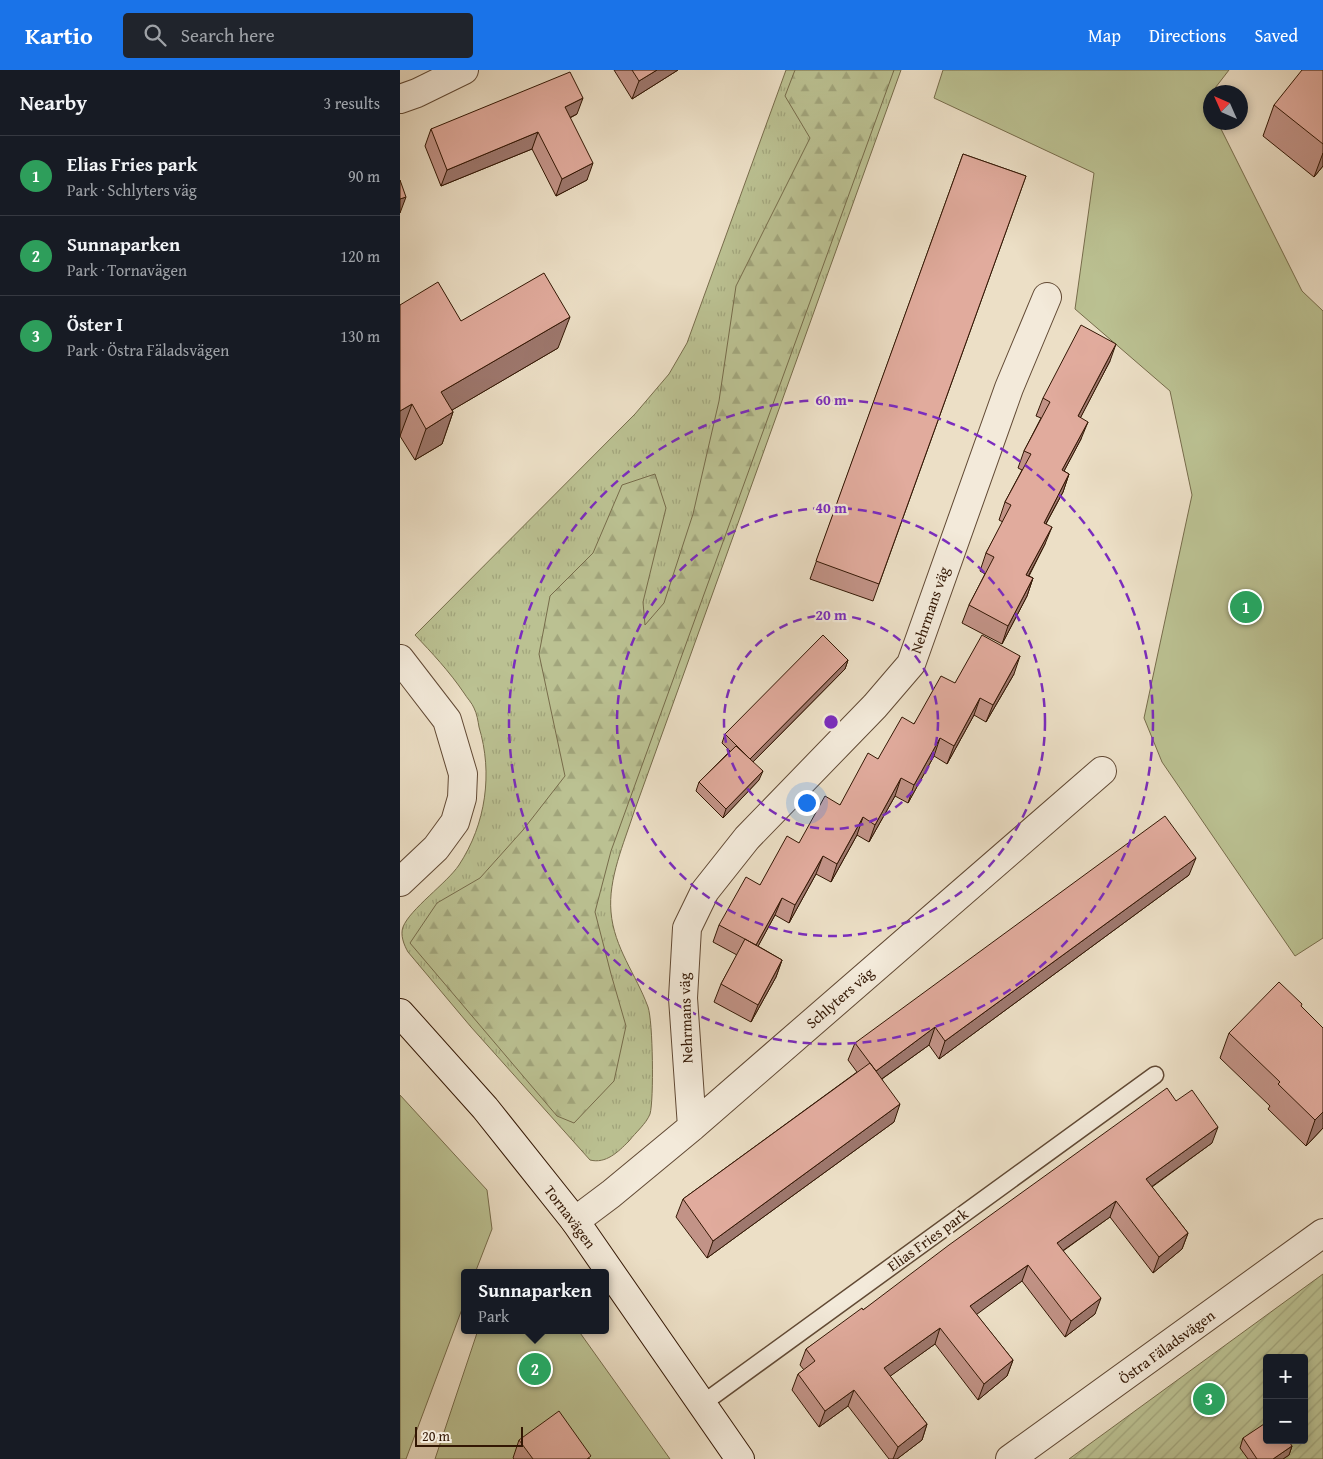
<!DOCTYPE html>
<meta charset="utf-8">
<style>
:root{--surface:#171b24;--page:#20242c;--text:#f1f3f6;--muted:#9ea1a6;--line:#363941;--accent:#1a73e8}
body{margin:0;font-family:"Gentium Book Plus",serif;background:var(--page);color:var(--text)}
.controls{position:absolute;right:15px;bottom:15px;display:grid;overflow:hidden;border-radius:5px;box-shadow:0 2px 8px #0003}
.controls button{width:45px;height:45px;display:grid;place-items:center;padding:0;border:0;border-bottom:1px solid var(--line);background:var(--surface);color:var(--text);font:25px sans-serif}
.compass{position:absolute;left:803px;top:15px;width:45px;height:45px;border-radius:50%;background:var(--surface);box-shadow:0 2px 8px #0003;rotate:315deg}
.scale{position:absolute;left:15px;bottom:12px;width:108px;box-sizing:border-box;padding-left:5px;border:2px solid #331704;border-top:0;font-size:14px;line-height:18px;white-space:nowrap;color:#331704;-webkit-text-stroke:4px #f3eada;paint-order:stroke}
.you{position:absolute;left:406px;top:732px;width:18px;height:18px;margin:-12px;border:4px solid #fff;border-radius:50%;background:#1a73e8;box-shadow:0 0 0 8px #1a73e833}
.badge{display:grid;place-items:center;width:32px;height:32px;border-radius:50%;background:var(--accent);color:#fff;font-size:16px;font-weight:700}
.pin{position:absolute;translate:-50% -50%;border:2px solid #fff;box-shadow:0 1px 5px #0006}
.popup{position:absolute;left:61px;top:1199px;width:148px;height:65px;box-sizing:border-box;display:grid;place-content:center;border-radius:5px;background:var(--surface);filter:drop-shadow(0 1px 4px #0005);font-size:16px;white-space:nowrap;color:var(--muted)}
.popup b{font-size:19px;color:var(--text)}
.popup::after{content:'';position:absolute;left:50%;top:100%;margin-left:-10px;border:10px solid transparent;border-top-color:var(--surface)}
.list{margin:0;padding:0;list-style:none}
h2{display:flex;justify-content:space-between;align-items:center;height:65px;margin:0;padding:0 20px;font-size:21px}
h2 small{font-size:16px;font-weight:400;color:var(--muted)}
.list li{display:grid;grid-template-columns:32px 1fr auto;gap:15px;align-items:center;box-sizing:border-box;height:80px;padding:0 20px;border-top:1px solid var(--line)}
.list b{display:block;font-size:19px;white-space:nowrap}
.list p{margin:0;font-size:16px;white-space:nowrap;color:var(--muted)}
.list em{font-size:16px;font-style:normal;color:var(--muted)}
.icon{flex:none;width:28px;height:28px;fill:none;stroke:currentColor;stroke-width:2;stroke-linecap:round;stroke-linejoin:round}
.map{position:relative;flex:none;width:923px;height:1389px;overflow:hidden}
header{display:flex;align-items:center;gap:30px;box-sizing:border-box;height:70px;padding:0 25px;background:var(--accent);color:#fff}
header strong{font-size:24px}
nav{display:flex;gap:28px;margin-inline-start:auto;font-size:18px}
.search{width:350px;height:45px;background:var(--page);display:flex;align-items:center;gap:12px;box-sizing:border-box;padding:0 18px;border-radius:5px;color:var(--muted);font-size:19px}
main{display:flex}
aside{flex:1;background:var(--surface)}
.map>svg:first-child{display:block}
.grass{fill:url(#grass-tufts);stroke:#776c4b}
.forest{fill:url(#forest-firs);stroke:#776c4b}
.park{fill:#bbc192;stroke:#776c4b}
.garden{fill:url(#garden-furrows);stroke:#776c4b;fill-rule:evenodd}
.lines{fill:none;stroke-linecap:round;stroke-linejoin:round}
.lane-casing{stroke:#614934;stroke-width:19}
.street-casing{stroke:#614934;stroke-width:30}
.secondary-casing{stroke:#331704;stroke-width:30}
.lane{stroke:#f3eada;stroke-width:16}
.street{stroke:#f3eada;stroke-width:28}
.secondary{stroke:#f3eada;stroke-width:28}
.wall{fill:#c29387;stroke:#331704}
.shaded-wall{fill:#9e786e;stroke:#331704}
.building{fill:#e1ab9d;stroke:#331704}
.ring{fill:none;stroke:#7b2cbf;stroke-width:2.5;stroke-dasharray:9 6}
.labels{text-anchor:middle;stroke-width:4.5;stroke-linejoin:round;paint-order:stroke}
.street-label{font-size:15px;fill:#331704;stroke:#f3eada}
.centre{fill:#7b2cbf;stroke:#f3eada;stroke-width:2.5}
.ring-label{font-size:15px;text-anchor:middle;font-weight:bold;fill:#7b2cbf;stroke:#f3eada;stroke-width:4.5;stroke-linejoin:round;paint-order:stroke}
</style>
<header>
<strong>Kartio</strong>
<div class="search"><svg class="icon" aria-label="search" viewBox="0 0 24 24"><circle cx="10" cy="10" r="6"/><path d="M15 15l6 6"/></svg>Search here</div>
<nav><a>Map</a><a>Directions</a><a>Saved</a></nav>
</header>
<main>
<aside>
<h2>Nearby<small>3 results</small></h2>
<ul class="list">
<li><span class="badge" style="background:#2e9e5b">1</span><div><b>Elias Fries park</b><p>Park · Schlyters väg</p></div><em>90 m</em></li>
<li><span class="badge" style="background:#2e9e5b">2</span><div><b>Sunnaparken</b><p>Park · Tornavägen</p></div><em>120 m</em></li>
<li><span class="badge" style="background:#2e9e5b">3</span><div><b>Öster I</b><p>Park · Östra Fäladsvägen</p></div><em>130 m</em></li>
</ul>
</aside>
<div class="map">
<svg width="923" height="1389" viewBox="0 0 923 1389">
<defs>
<pattern id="grass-tufts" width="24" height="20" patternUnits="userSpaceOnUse" patternTransform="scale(1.25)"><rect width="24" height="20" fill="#bbc192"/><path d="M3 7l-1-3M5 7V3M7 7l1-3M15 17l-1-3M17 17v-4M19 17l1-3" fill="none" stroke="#a1a57c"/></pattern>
<pattern id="forest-firs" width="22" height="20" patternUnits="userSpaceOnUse" patternTransform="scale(1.25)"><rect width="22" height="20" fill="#bbc192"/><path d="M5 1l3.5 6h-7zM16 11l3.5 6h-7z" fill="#a1a57c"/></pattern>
<pattern id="garden-furrows" width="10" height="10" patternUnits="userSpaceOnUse" patternTransform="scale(1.25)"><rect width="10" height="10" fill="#bbc192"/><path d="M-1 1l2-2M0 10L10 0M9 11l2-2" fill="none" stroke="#a1a57c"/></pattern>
</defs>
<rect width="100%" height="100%" fill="#ecdfc6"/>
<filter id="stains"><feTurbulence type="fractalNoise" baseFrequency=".004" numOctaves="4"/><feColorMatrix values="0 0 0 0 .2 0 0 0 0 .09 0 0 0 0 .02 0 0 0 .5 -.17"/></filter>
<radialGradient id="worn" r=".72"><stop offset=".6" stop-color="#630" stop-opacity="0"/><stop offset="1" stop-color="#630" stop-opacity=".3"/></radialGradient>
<path class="grass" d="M386 0H501L234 742C224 773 208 809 211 842 214 878 236 904 248 937 253 951 254 1030 250 1044 246 1054 236 1062 229 1071 218 1082 206 1094 190 1090L71 957 8 882C4 875 0 865 3 857 10 839 47 813 59 795 86 754 93 703 79 657 78 651 77 644 74 638 72 633 67 628 64 623 49 601 32 583 15 565L235 344 269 304 287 273Z"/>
<path class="forest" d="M395 0H494L211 781 195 842 211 904 226 956 214 1011 174 1053 157 1046 10 873 37 833 80 808 123 760 165 706 139 584 150 526 193 483 222 415 255 404 266 438 243 532 245 555 264 533 293 444 319 331 336 216 410 68 385 26Z"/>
<path class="park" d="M543 0H829L812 22H811L807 30 810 38 811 52 818 53 902 221 923 241V868L895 886 762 692 744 648 792 425 770 321 675 239 694 103 534 28Z
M0 1025 87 1120 92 1159 75 1203H65V1231L6 1389H0Z
M78 1260H178L270 1389H35Z"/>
<path class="garden" d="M923 1204V1389H669ZM867 1288H904V1370H867Z"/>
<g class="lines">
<defs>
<path id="lane" d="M302 1334 755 1005"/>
<path id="street" d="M0 29 17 23 64 0
M0 589 47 650 63 704 62 728 55 752 36 778 0 812
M292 1057 283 928 287 858 305 821 347 768 475 636 511 594 609 318 647 227
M175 1151 211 1124 292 1057 702 701
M610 1389 923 1163"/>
<path id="secondary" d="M0 943 85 1038 175 1151 340 1389"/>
</defs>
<use href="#lane" class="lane-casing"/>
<use href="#street" class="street-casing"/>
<use href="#secondary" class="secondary-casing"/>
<use href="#lane" class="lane"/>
<use href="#street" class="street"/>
<use href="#secondary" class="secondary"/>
</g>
<path class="wall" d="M214 0H278L232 29Z
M923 0V96L914 107 863 66 874 35Z
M177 44 170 48 187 110 156 126 132 79 41 116 25 76 31 59Z
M563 84 626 106 473 531 410 509Z
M0 235 61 251 158 278 52 340 53 342 42 374 15 390 0 366Z
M710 291 680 348 681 369 664 401 669 404 663 422 646 454 645 474 629 506 633 508 627 526 602 574 562 553 569 535 585 504 580 501 586 483 603 452 599 450 605 432 622 400 618 398 624 381 641 348 636 346 643 328Z
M448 590 445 599 353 692 359 710 323 748 296 721 299 712 330 681 322 673 325 664Z
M614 604 586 652 574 645 547 694 534 686 508 733 495 726 469 772 457 765 431 812 416 804 389 853 375 845 358 876 382 890 376 907 351 952 314 932 321 914 337 885 313 872 319 855 360 815 399 773 440 735 478 689 555 613Z
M789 805 539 989 529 975 482 1009 494 1052 307 1188 276 1147 283 1129 457 1002 448 990 455 973Z
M901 936 923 1058 906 1076 868 1039 870 1036 820 988 829 963Z
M776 1031 812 1073 752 1117 788 1163 782 1179 753 1203 710 1147 663 1181 695 1244 665 1267 622 1211 576 1244 613 1290 607 1306 578 1330 535 1274 490 1306 527 1354 522 1370 497 1389H489L448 1336 419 1357 392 1320 398 1304 404 1300 400 1295 406 1279 463 1240Z
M843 1368 892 1376 889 1385 883 1389H848L840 1378Z
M119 1370 190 1389H114L113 1388Z"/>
<path class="shaded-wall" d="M257 0H278L232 29 239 11Z
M183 28 177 44 159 53 165 37Z
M138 62 132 79 41 116 47 100Z
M923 83V96L914 107Z
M193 93 187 110 156 126 162 109Z
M6 127 0 143V129Z
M170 247 158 278 30 353 41 322Z
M716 274 710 291 672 364 678 346Z
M12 334 0 366V341Z
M53 342 42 374 15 390 26 359Z
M688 352 681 369 655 418 662 400Z
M669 404 663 422 637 470 644 453Z
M652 457 645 474 620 522 626 505Z
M633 508 627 526 602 574 608 556Z
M620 586 614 604 586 652 593 635Z
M448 590 445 599 347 698 350 689Z
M580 628 574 645 547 694 554 676Z
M540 668 534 686 508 733 514 715Z
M363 701 359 710 323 748 326 739Z
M501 708 495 726 469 772 475 755Z
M463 747 457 765 431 812 437 794Z
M423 786 416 804 389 853 395 835Z
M796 788 789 805 539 989 545 971Z
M382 828 375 845 349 893 356 875Z
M382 890 376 907 351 952 358 935Z
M535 957 529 975 469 1018 476 1001Z
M500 1034 494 1052 307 1188 313 1171Z
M923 1042V1058L906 1076 915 1050Z
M818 1057 812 1073 740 1125 746 1109Z
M716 1131 710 1147 651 1189 657 1173Z
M788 1163 782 1179 753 1203 759 1187Z
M628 1195 622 1211 565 1253 570 1236Z
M701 1228 695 1244 665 1267 671 1251Z
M540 1258 535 1274 478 1315 484 1298Z
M613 1290 607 1306 578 1330 584 1314Z
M454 1320 448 1336 419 1357 425 1341Z
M527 1354 522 1370 497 1389H493L498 1377Z
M892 1376 889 1385 883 1389H873Z"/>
<path class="building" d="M232 0H257L239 11Z
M902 0H923V74L874 35Z
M170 2 183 28 165 37 193 93 162 109 138 62 47 100 31 59Z
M563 84 626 106 479 514 416 491Z
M0 110 6 127 0 129Z
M144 203 170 247 41 322 53 342 26 359 12 334 0 341V235L38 212 61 251Z
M681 255 716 274 678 346 688 352 662 400 669 404 644 453 652 457 626 505 633 508 608 556 569 535 594 487 586 483 611 435 605 432 631 384 624 381 650 332 643 328Z
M423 565 448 590 350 689 325 664Z
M582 565 620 586 593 635 580 628 554 676 540 668 514 715 501 708 475 755 463 747 437 794 423 786 395 835 382 828 356 875 319 855 346 807 360 815 387 766 399 773 425 726 440 735 468 683 478 689 502 647 514 654 541 606 555 613Z
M336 676 363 701 326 739 299 712Z
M765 746 796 788 545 971 535 957 476 1001 455 973Z
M345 869 382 890 358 935 321 914Z
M879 912 902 934 901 936 923 958V1042L915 1050 878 1014 880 1012 829 963Z
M470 993 500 1034 313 1171 283 1129Z
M767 1018 776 1031 792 1020 818 1057 746 1109 788 1163 759 1187 716 1131 657 1173 701 1228 671 1251 628 1195 570 1236 613 1290 584 1314 540 1258 484 1298 527 1354 498 1377 454 1320 425 1341 398 1304 415 1291 406 1279 462 1238 463 1240 549 1175Z
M159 1341 191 1386 187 1389H133L119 1370Z
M867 1352V1370H888L892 1376 873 1389H857L843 1368Z"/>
<g class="ring">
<circle cx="431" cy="652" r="107"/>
<circle cx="431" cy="652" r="214"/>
<circle cx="431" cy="652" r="322"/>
</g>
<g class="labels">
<g class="street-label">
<text transform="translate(530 540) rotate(-71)" y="5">Nehrmans väg</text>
<text transform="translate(440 928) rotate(-41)" y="5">Schlyters väg</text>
<text transform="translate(286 948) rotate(-92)" y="5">Nehrmans väg</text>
<text transform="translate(170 1147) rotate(53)" y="5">Tornavägen</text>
<text transform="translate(528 1170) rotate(-36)" y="5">Elias Fries park</text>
<text transform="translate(767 1277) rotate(-36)" y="5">Östra Fäladsvägen</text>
</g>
</g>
<circle cx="431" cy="652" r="8" class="centre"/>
<g class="ring-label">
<text x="431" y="335">60 m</text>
<text x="431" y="443">40 m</text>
<text x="431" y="550">20 m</text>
</g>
<rect width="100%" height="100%" filter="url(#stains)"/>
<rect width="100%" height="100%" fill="url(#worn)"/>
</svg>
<div class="controls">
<button>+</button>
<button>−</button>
</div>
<svg class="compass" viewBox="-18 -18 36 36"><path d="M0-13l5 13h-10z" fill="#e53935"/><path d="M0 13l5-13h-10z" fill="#9ea1a6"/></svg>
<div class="scale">20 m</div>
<div class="you"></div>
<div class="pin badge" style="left:846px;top:537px;background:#2e9e5b">1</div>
<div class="pin badge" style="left:135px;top:1299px;background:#2e9e5b">2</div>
<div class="popup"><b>Sunnaparken</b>Park</div>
<div class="pin badge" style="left:809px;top:1329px;background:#2e9e5b">3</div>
</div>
</main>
